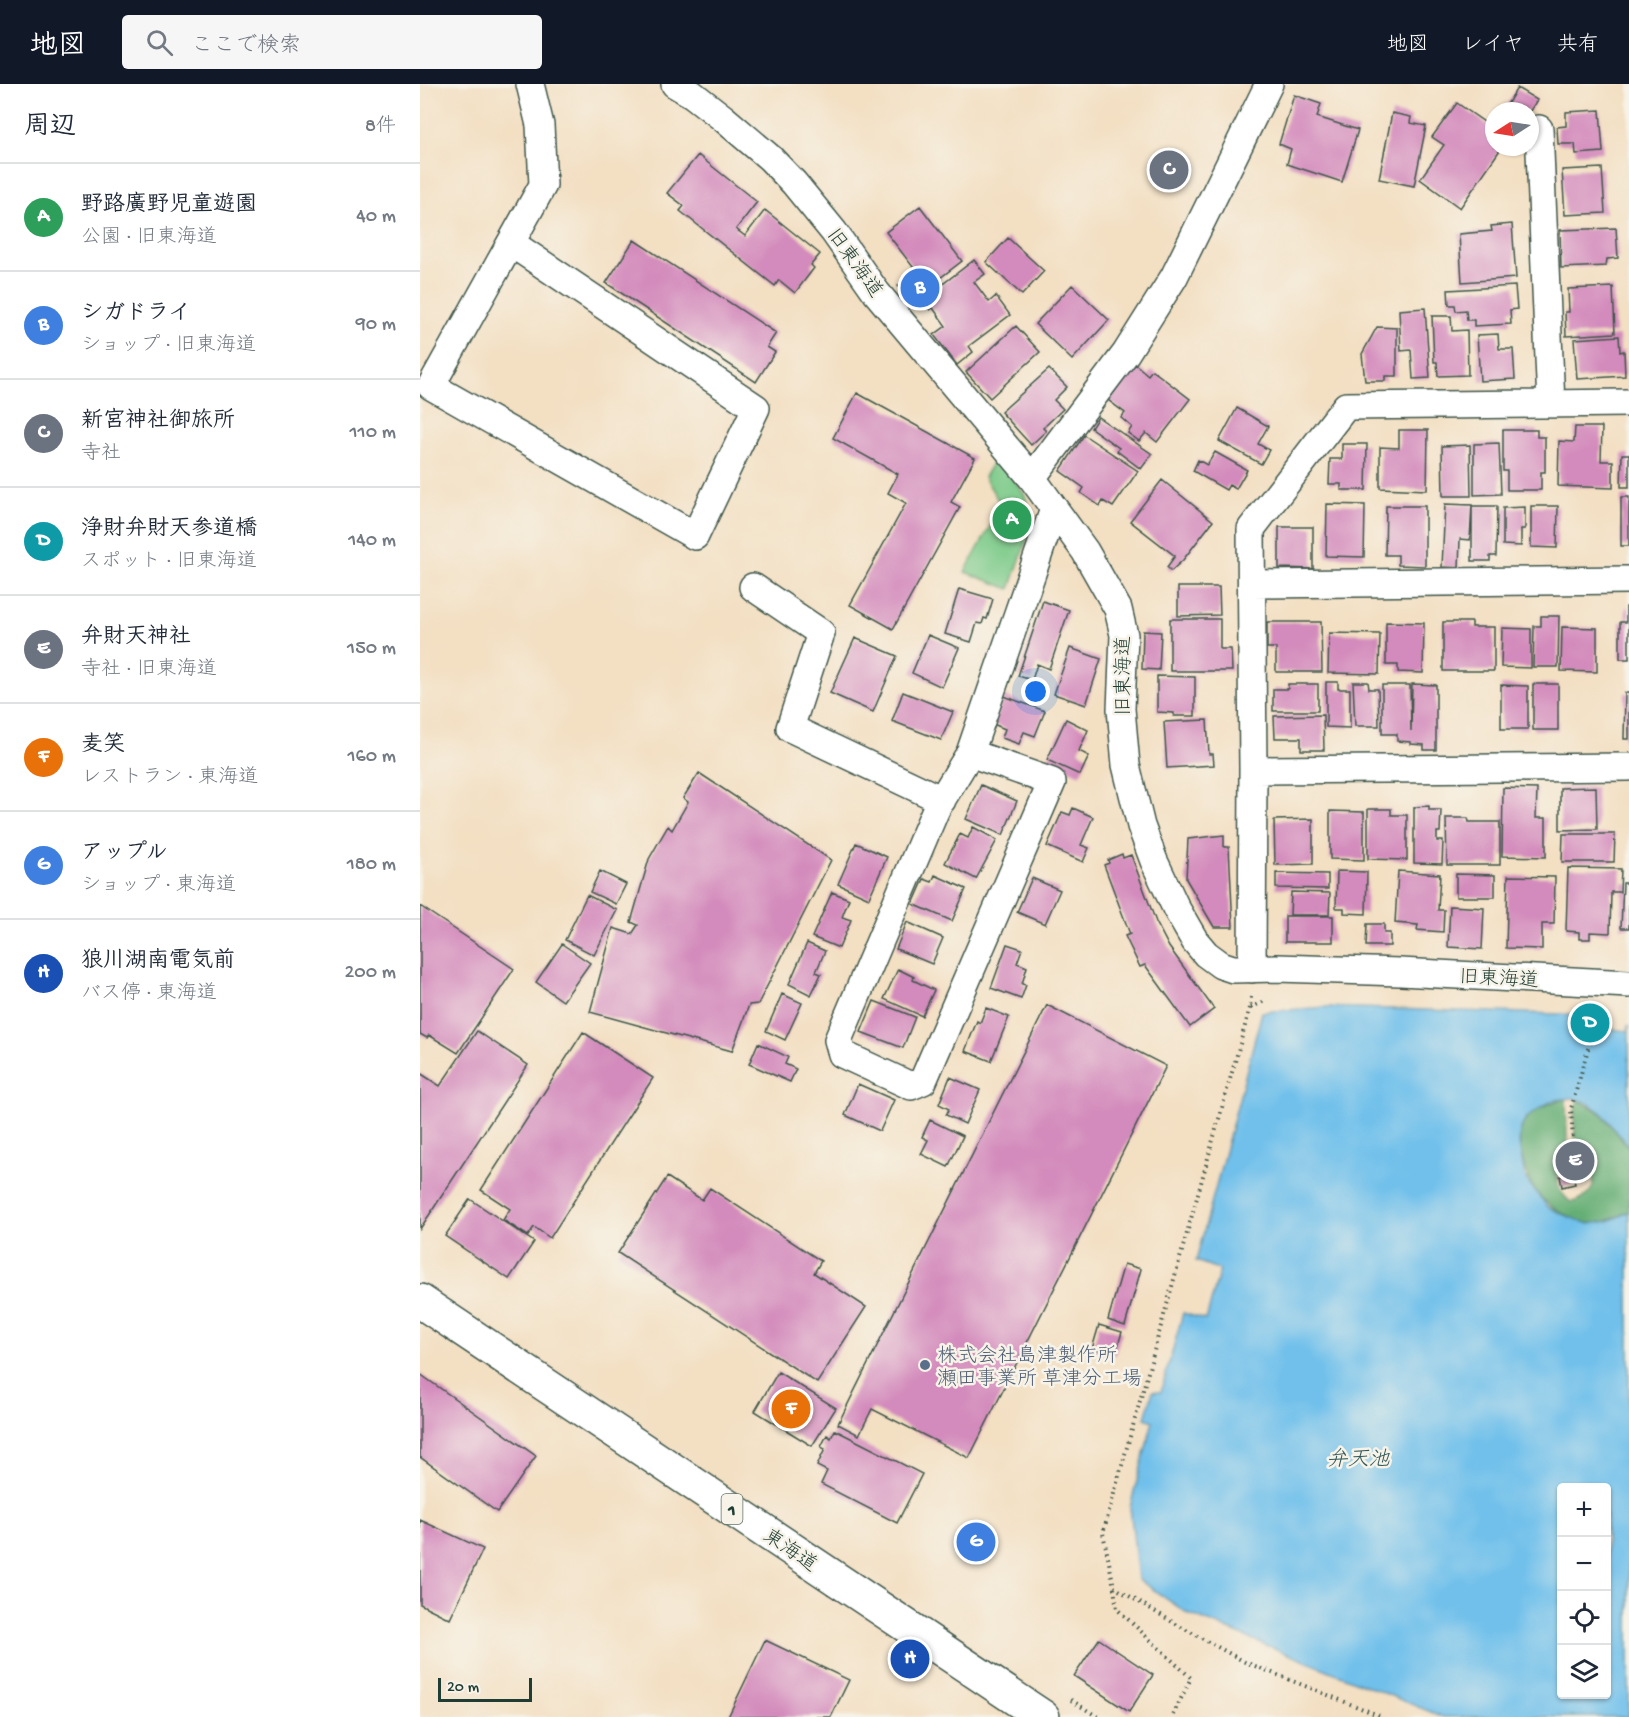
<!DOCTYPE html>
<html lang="ja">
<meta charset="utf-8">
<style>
:root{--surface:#fff;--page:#f6f6f7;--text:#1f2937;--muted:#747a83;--line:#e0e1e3;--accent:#111827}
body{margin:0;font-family:"Gochi Hand","Klee One",sans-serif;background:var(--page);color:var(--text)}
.controls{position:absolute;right:18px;bottom:18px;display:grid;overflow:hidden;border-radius:6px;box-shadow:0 2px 4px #0004}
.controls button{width:54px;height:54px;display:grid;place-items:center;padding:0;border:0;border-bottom:2px solid var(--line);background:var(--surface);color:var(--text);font:30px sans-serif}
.compass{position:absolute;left:1065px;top:18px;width:54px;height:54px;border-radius:50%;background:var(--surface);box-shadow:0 2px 4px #0004;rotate:258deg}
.scale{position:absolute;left:18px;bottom:15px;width:94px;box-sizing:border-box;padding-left:6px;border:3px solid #1f3d34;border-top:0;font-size:16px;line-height:21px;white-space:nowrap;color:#1f3d34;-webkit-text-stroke:4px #f7f3e8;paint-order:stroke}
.you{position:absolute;left:616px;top:608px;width:21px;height:21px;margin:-15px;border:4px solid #fff;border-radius:50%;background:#1a73e8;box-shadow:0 0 0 9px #1a73e833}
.badge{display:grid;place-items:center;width:39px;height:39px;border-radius:50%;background:var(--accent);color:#fff;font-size:20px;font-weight:700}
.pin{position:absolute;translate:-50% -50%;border:3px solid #fff;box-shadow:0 2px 6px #0006}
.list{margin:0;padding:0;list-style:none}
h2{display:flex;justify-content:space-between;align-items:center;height:78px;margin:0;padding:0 24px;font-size:26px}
h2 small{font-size:20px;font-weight:400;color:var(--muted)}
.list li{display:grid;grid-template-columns:39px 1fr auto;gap:18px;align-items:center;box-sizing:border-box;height:108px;padding:0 24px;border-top:2px solid var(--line)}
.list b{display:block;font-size:22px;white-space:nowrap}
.list p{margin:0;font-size:20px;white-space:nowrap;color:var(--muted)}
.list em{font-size:20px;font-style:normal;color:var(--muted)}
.icon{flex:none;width:33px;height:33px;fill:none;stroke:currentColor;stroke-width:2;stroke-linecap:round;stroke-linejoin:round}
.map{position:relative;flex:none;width:1209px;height:1633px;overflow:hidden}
header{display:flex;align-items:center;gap:36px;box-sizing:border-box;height:84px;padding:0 30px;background:var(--accent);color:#fff}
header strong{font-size:28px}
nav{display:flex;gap:33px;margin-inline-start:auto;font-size:21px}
.search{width:420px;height:54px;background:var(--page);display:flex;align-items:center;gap:15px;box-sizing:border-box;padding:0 21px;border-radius:6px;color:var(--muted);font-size:22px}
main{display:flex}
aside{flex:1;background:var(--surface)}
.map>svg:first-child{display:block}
.green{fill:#7cca89;stroke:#4e845e;stroke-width:1.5}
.forest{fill:#65ae75;stroke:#427654;stroke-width:1.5}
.water{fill:#70c0eb;stroke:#487e90;stroke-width:1.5;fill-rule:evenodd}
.building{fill:#d38abc}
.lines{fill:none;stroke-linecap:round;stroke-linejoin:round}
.minor-casing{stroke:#3f5549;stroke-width:30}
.trunk-casing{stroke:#3f5549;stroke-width:36}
.path{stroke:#3f5549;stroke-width:4;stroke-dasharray:1.5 4.5;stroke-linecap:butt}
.minor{stroke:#fff;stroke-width:27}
.trunk{stroke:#fff;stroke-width:33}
.service-dot{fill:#5c6f8a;stroke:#f7f3e8;stroke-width:2}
.labels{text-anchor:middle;stroke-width:5;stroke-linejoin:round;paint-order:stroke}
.shield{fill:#f7f3e8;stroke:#60746a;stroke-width:1.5}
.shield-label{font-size:18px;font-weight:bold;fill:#1f3d34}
.street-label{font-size:20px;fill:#1f3d34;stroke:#f7f3e8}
.service-label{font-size:20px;fill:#4e5e75;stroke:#f7f3e8;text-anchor:start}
.water-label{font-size:21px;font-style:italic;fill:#2f5759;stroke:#f7f3e8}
</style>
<header>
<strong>地図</strong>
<div class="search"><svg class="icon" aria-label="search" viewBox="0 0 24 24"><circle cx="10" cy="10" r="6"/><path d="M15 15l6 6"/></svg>ここで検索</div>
<nav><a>地図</a><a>レイヤ</a><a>共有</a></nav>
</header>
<main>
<aside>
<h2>周辺<small>8件</small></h2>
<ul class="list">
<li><span class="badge" style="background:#2e9e5b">A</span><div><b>野路廣野児童遊園</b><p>公園 · 旧東海道</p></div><em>40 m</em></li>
<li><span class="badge" style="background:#3f7fe0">B</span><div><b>シガドライ</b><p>ショップ · 旧東海道</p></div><em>90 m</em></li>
<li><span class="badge" style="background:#6b7280">C</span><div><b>新宮神社御旅所</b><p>寺社</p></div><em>110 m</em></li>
<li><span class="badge" style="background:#0f9aa8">D</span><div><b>浄財弁財天参道橋</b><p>スポット · 旧東海道</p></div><em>140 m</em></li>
<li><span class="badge" style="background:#6b7280">E</span><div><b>弁財天神社</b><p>寺社 · 旧東海道</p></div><em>150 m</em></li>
<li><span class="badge" style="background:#e8710a">F</span><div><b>麦笑</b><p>レストラン · 東海道</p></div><em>160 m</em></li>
<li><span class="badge" style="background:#3f7fe0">G</span><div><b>アップル</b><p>ショップ · 東海道</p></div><em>180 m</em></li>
<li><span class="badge" style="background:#1a4fb4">H</span><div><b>狼川湖南電気前</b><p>バス停 · 東海道</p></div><em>200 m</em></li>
</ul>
</aside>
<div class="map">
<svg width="1209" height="1633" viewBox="0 0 1209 1633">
<rect width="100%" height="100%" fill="#f7f3e8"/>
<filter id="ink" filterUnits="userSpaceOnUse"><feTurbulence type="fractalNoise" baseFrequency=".0167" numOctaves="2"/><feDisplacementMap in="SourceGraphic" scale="12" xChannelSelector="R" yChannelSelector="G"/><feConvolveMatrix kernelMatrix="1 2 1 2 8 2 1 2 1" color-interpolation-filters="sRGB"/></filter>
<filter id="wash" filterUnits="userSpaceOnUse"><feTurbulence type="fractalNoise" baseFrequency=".008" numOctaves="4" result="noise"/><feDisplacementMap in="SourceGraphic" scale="24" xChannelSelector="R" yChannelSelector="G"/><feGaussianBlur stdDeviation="1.35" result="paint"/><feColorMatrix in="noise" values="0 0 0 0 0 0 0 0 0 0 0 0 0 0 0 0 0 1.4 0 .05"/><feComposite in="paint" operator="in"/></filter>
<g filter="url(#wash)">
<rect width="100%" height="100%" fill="#f3dfc2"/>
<path class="green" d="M577 371 606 413 611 443 590 505 545 488 577 430 580 419 564 393Z"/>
<path class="forest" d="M1146 1015 1147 1052 1151 1078 1139 1085C1135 1098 1140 1110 1151 1118 1169 1115 1180 1101 1169 1084 1165 1078 1162 1074 1159 1067 1154 1052 1152 1030 1158 1016L1180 1028 1209 1064V1127C1197 1133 1183 1140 1169 1139 1164 1139 1157 1136 1152 1134 1120 1120 1106 1101 1101 1067 1099 1058 1099 1044 1106 1036 1115 1024 1132 1018 1146 1015Z"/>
<path class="water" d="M906 923 1171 931 1168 942 1208 947 1209 940V1062L1181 1028 1166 1018 1153 1014 1135 1016 1128 1019 1105 1035 1100 1047 1099 1060 1105 1093 1113 1105 1128 1123 1144 1131 1169 1140 1189 1137 1209 1128V1633H1023L767 1529 718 1495 710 1423 733 1337 725 1334 733 1307 741 1308 763 1229 786 1236 800 1186 776 1177 842 928ZM1142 1404H1186V1610H1142Z"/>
<g id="blocks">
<path class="building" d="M1097 4 1117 16 1110 27H1083Z
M874 11 901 20 897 33 938 46 922 98 867 80 871 65 859 60Z
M1037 19 1074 45V63H1082L1040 124 1000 95 1024 61 1012 53Z
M1180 26 1183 68 1156 70 1155 60H1138L1137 43 1146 42V28Z
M972 29 991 33 990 39 1006 42 994 102 959 95Z
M278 71 337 118 316 145 325 152 345 126 400 170 391 181 394 184 375 209 359 196 355 202 260 127 264 122 247 109Z
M1182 84 1185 129 1145 131 1142 86Z
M500 122 542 177 490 217 478 202 497 188 466 148Z
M1092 140 1096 194 1042 198 1039 150 1072 147 1071 142Z
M1196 144 1198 174 1187 175 1186 182 1141 184 1140 146Z
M588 154 624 187 602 211 566 178Z
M214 156 356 249 347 263 355 268 336 298 186 199Z
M554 176 565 190 554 198 569 218 576 212 590 231 549 262 553 268 537 281 514 251 526 242 513 224 510 226 502 216Z
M652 201 689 236 652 276 615 240Z
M1095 202 1097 225 1090 226 1091 240 1054 242V236H1047L1046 226 1036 227 1035 221H1029L1028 206Z
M1193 203 1195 249 1146 252 1145 228H1149L1148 205Z
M1005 224 1010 294 993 295 991 266 981 267 979 226Z
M1012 232H1031L1032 247 1047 246 1048 291 1018 292 1017 278H1014Z
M596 242 620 268 570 314 546 288Z
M957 243 977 244V292H965V297H945L942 270Z
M1078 250 1079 265H1093L1095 295 1060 297 1057 251Z
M1199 252 1200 268 1204 267 1205 292 1157 295 1154 255Z
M715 280 728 291 732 286 770 315 737 358 726 349 719 357 708 349 712 343 701 334 705 329 688 316Z
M629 285 647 303 634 316 643 325 623 344 626 347 611 361 581 328Z
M437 309 555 374 531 418 540 423 473 545 430 521 486 419 468 409 478 390 413 354Z
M817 324 848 342 838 360 849 366 841 380 799 357Z
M678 333 732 370 721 385 697 367 699 364 671 344Z
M1155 343H1182L1181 377H1193V404L1138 402 1139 357 1154 358Z
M979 346H1008L1007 406 960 404V363L979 364Z
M1083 346H1117V353H1125V388H1121V406H1087V387H1083Z
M664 351 718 387 693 423 683 417 680 422 661 409 664 404 640 387Z
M1079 359 1081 410 1054 411V360Z
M922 360H947L946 406H921V400H909L910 375H922Z
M1050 361 1051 412H1023L1022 362Z
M795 368 827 386 816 405 809 401 806 406 773 387 778 376 787 381Z
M1202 370H1209V403H1201Z
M742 396 793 437 763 476 751 487 747 483 755 472 710 437Z
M1201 413H1209V462H1201Z
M907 420 945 421 944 473 906 472Z
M1025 420 1052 421 1050 456 1040 455 1039 484 1022 483Z
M966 422H1005V482L978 481V471H965Z
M1052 422H1077L1076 472H1070V477H1052Z
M1111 422H1138L1137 464 1111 463Z
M1105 423V445H1101V462L1083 461V424Z
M859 443H893V485L859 484Z
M758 503H799L800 531 758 532Z
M539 505 573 515 567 535 564 534 562 540 557 539 551 558 525 550Z
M623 517 649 526 629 585 617 580 612 596 598 592Z
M1206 523H1209V575H1200V538H1206Z
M1121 532H1139L1138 583H1113L1114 542H1121Z
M750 535H800V565H811L812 587H750Z
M847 538H901L902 588H856V564H847Z
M966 538 1004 539 1003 589 978 588V581H966Z
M1023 538H1052V543H1074V587H1023Z
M1142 543 1177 544V588L1141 587Z
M1082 544 1111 545V584L1081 583Z
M723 547 741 548 739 586 722 585Z
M909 549 960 550 959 590 908 589Z
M508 551 539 564 522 603 492 589Z
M435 554 477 572 453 628 410 609Z
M650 564 681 575 666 621 634 610Z
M737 592 775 593V632H754V629L737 628Z
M906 598H918V605H930V644L906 643Z
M933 598H948L949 605H958L959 642H935Z
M868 600H898V627H853V605H868Z
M992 600 1016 601V666H1004V661L991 660V658L977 657V650H962V601H990L991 647Z
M1113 600H1138V646H1113Z
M1081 601 1108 602V645H1081Z
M483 608 533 628 521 656 472 637Z
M1205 609H1209V655H1204Z
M584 612 625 627 615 652 604 648 599 660 582 654 585 645 573 640Z
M903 631 904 666H881V654H855L854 632Z
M646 635 668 646 659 667 669 672 660 691 627 676Z
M787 636 789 670H793L794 681 747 684 744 638Z
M279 689 411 776 338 920 329 921 312 967 170 928 193 844 212 850 218 841 211 838 229 775 248 742 252 746 268 718 263 714Z
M561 701 597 717 583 751 546 735Z
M1176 703 1177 745 1140 746V704Z
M1083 704 1117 705 1116 734H1126V773L1082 772Z
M1009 722V726H1021L1020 748H1017V757H1023L1022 780 994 779V723Z
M653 724 673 733 661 761 669 764 663 778 627 762 642 728 650 731Z
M948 725H971V731H987V776L948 775Z
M910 727 944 728V776L910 775Z
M1026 734H1048L1049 738H1080V781H1027Z
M893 735V780L855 781 854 736Z
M553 743 577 756 556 795 525 779 540 750 548 754Z
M1143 750H1195L1194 778H1142Z
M804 751V763H809L813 843H794L766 795 768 755Z
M436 759 467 773 449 814 418 800Z
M702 770 703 774 711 771 736 838 749 863 794 925 770 943 725 881 720 883 705 852 710 850 684 781 689 779 688 776Z
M1148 784 1201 785 1200 808H1191L1190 849 1170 848V855H1159V848L1146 847Z
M180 787 206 800 196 820 170 808Z
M917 787 947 788 946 830 924 829V824H916Z
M978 787 1020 790 1018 826H1024L1023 848 997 846 998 841 975 839Z
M856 789 908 790V805L856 804Z
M1036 790 1075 791V813H1036Z
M515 791 546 805 532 837 493 820 504 795 512 798Z
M1088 792 1135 793 1134 840H1122V865L1086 864Z
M612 794 640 806 625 840 597 828Z
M1203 799H1209V844H1201Z
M412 808 429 815 422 833 431 836 419 864 392 853Z
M871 808 910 809 909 831H870Z
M167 811 197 826 174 871 145 856Z
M0 822 94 885 38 969 9 951 7 954 0 950Z
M1030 822 1064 824 1062 865 1028 863Z
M865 832H913V858H865Z
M487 838 523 854 512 880 476 865Z
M947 840H964V849H970V862H946Z
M387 859 405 867 396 888 401 890 391 911 369 900Z
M142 860 170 879 143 917 116 898Z
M587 860 602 865 597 879 607 883 602 900 606 901 601 915 571 904Z
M478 885 494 893 493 896 514 906 502 932 464 915Z
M362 910 382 919 365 956 346 947Z
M454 917 495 933 483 964 441 948Z
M627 921 746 982 549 1374 452 1325 439 1351 418 1340Z
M566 924 589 933 571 977 545 967 557 937 560 939Z
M57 947 108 981 0 1145V989L20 1002Z
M163 948 233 994 130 1154 114 1143 108 1152 83 1136 90 1125 61 1106Z
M338 959 368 973 365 980 376 985 370 998 329 980Z
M530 993 560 1006 545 1040 526 1031 529 1025 519 1020Z
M438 1000 474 1016 460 1047 425 1031Z
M510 1036 543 1052 528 1083 501 1070 508 1056 502 1053Z
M1153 1090 1155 1100 1142 1103 1140 1092Z
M247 1093 282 1116 290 1104 401 1177 394 1189 446 1223 397 1299 198 1169Z
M50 1115 114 1158 89 1195 25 1152Z
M704 1180 721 1185 705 1242 688 1236Z
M679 1241 702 1248 695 1271 672 1265Z
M358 1288 416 1324 392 1362 335 1327Z
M0 1290 116 1372 77 1428 0 1373Z
M415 1346 502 1390 477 1439 401 1400 407 1387 397 1382 405 1365 401 1363 407 1351 411 1354Z
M0 1436 63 1465 30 1535 0 1520Z
M679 1555 733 1591 709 1628 654 1592Z
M345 1556 429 1596 411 1633H308Z"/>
</g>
</g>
<g filter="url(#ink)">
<use href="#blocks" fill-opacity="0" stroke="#3f5549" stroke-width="1.5"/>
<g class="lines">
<defs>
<path id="minor" d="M255 0 272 10 303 34 350 74 374 99 414 148 456 208 612 394 665 467 698 525 704 551 701 625 706 681 721 742 734 777 756 824 775 857 786 870 801 881 813 885 858 884 980 888 1209 900
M1119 45 1131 320
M91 159 336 324 275 452 11 302 123 101 120 41 110 0
M612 394 706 269 754 193 849 0
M832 500 1209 496
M333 503 401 549 370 644 522 716
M550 669 632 698 503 997 491 1002 422 970 418 956 516 725 550 669 634 425
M833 686 1209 683
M832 885 833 686 831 445 926 322 1209 319"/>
<path id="trunk" d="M0 1217 623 1633"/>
</defs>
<use href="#minor" class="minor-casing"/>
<use href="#trunk" class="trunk-casing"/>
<path class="path" d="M831 913 830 924 847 916
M830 924 683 1449 694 1503 761 1543 825 1578 963 1633
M1165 1093 1156 1073 1153 1056 1151 1025 1179 926
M694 1504 697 1525 771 1594 752 1633
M651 1616 678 1633"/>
<use href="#minor" class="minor"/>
<use href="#trunk" class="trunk"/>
</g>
</g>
<circle class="service-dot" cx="505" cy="1281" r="6"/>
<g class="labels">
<rect class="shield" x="301.5" y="1410" width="21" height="30" rx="4.5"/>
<g class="shield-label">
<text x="312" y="1431">1</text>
</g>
<g class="street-label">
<text transform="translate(436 178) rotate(54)" y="7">旧東海道</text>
<text transform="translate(702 592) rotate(-90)" y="7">旧東海道</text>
<text transform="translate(1079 893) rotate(3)" y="7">旧東海道</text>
<text transform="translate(371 1465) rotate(34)" y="7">東海道</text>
</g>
<g class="service-label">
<text x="517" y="1277">株式会社島津製作所<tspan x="517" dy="23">瀬田事業所 草津分工場</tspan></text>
</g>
<g class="water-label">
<text x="938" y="1381">弁天池</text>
</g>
</g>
</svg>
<div class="controls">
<button>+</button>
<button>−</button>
<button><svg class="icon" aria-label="locate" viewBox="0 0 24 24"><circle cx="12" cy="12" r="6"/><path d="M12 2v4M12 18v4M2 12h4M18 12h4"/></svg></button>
<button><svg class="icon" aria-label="layers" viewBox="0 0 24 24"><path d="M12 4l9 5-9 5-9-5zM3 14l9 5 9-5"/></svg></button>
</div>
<svg class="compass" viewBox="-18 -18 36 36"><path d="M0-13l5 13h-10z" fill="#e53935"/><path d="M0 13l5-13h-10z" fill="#747a83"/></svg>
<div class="scale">20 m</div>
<div class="you"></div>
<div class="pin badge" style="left:592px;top:436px;background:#2e9e5b">A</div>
<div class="pin badge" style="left:500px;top:204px;background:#3f7fe0">B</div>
<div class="pin badge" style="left:749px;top:86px;background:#6b7280">C</div>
<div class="pin badge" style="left:1170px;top:939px;background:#0f9aa8">D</div>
<div class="pin badge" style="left:1155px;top:1077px;background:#6b7280">E</div>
<div class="pin badge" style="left:371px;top:1325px;background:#e8710a">F</div>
<div class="pin badge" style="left:556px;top:1458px;background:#3f7fe0">G</div>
<div class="pin badge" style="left:490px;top:1575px;background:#1a4fb4">H</div>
</div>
</main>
